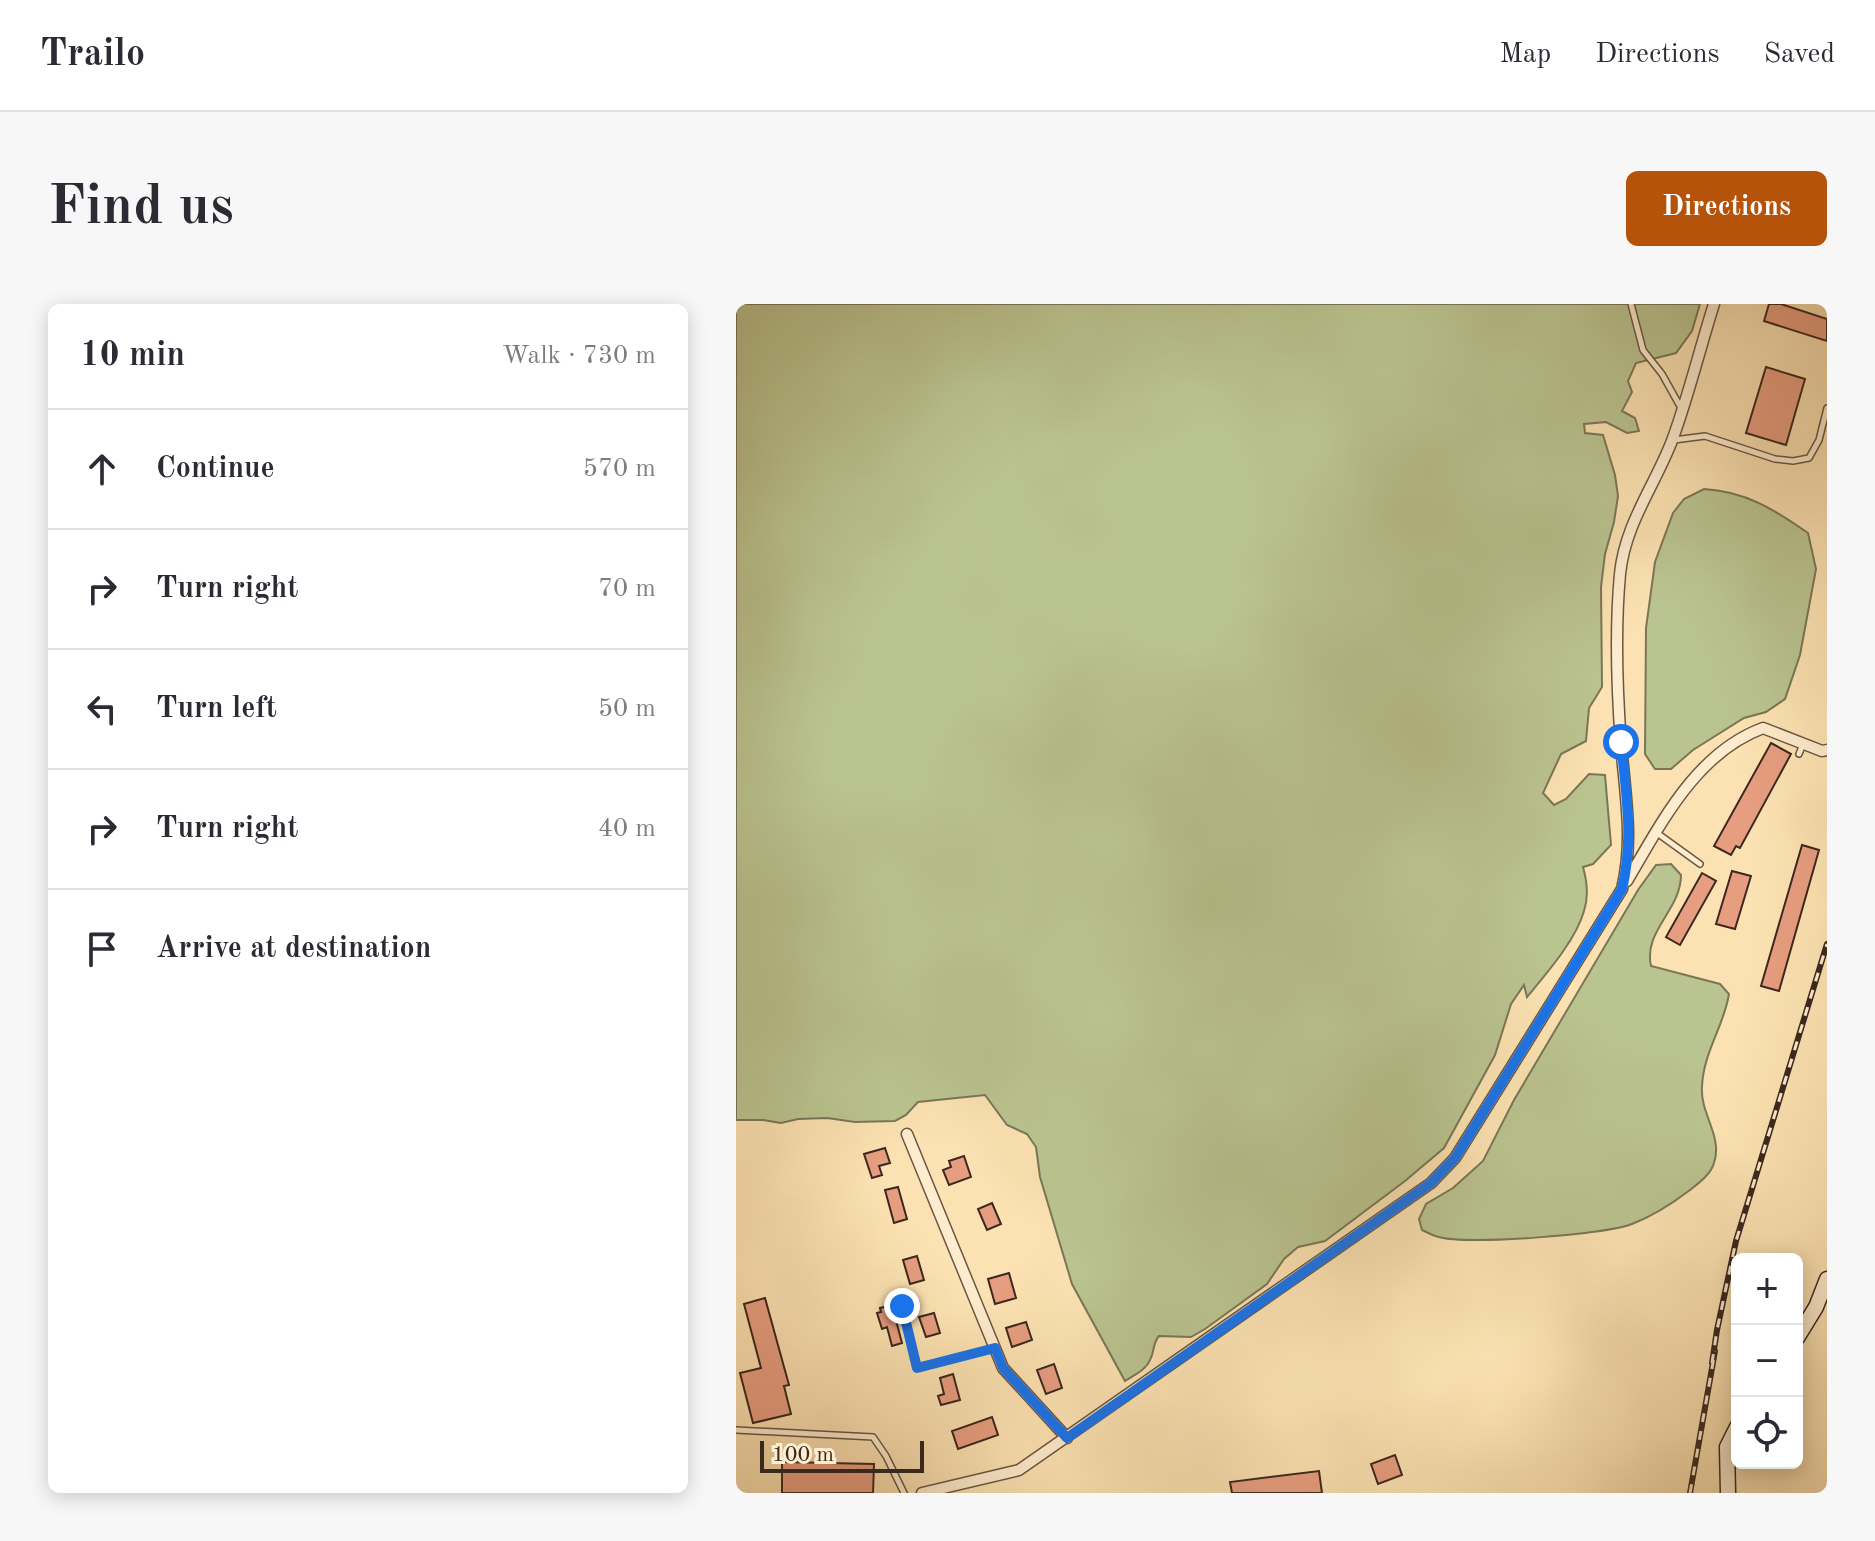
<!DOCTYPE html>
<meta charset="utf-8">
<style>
:root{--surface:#fff;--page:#f7f7f7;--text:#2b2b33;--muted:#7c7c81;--line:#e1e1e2;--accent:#b45309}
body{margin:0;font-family:"Old Standard TT",serif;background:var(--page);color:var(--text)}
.controls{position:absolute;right:24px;bottom:24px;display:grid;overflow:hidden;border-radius:12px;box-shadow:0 4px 20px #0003}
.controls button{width:72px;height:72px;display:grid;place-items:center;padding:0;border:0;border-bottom:2px solid var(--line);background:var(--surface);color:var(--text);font:40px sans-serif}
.scale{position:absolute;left:24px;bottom:20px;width:164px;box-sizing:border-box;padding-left:8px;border:4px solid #3b281f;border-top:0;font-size:22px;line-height:28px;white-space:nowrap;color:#3b281f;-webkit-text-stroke:6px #fdeccd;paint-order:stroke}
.stop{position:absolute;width:24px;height:24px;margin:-18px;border:6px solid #1a73e8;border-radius:50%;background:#fff}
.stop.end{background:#1a73e8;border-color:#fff;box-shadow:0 2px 8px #0008}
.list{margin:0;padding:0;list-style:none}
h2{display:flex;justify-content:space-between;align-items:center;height:104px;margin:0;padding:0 32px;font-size:34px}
h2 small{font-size:26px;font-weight:400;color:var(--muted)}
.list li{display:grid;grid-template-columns:52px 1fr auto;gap:24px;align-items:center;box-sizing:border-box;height:120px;padding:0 32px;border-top:2px solid var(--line)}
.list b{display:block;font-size:30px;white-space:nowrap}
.list em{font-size:26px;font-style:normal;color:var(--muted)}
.icon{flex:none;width:44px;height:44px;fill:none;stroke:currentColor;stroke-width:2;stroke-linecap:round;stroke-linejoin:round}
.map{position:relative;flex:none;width:1091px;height:1189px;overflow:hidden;border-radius:12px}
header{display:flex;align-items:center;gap:48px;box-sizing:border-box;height:112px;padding:0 40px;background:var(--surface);border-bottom:2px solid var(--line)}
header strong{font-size:38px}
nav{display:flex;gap:44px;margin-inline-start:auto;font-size:28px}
.intro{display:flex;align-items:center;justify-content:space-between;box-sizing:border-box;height:192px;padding:0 48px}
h1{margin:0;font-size:56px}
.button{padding:20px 36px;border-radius:12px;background:var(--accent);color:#fff;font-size:28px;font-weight:700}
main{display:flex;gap:48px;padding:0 48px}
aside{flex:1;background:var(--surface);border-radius:12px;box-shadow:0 4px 20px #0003}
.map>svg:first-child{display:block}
.green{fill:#bac490;stroke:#7a7658;stroke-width:2}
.building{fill:#e79e80;stroke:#3b281f;stroke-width:2}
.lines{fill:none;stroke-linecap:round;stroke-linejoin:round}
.service-casing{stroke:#6b5644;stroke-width:8}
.minor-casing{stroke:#6b5644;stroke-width:13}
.secondary-casing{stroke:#3b281f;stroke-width:17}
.service{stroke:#fdeccd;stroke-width:5}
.minor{stroke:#fdeccd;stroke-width:10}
.secondary{stroke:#fdeccd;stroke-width:14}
.rail-casing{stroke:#3b281f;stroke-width:6}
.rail{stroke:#fdeccd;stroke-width:3;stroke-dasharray:9;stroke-linecap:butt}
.route{stroke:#1a73e8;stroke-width:10}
</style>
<header>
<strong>Trailo</strong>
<nav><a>Map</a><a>Directions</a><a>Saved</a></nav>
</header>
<div class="intro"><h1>Find us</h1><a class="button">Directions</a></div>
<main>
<aside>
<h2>10 min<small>Walk · 730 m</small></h2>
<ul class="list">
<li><svg class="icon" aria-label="ahead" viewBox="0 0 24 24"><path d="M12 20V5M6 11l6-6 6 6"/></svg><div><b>Continue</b></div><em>570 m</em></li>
<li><svg class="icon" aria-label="right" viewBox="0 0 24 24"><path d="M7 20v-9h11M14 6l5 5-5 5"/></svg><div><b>Turn right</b></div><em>70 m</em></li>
<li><svg class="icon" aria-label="left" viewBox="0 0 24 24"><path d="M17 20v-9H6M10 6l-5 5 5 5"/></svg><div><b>Turn left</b></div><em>50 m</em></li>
<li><svg class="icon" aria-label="right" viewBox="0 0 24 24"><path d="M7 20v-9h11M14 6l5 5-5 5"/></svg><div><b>Turn right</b></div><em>40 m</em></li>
<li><svg class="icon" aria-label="arrive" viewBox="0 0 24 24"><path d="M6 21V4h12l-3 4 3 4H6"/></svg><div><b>Arrive at destination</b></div></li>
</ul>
</aside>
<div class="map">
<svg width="1091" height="1189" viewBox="0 0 1091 1189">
<rect width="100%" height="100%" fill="#fce2b2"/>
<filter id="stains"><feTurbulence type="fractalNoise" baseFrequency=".0025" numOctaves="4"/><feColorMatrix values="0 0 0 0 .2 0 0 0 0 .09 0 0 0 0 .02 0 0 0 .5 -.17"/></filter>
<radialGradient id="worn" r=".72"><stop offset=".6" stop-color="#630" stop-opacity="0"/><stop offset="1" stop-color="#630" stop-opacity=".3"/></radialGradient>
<path class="green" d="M0 0H964L956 27 940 49 900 59 892 77 896 88 886 107 899 114 903 127 891 129 870 118 848 120 849 129 867 131 879 171 882 192 878 218 869 250 865 283 866 383 853 404 850 437 825 450 807 489 818 501 830 495 853 470 869 471 875 541 857 560 847 563C851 577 853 592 848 607 840 636 810 670 791 693L788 681 775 700 759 751 708 844 669 877 589 937 562 943 548 955 531 980 469 1025 455 1033 423 1032C416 1040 419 1047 414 1056 410 1066 398 1071 389 1077L336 980 304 873 300 843 291 830 271 821 249 791 182 798 170 811 159 817 119 818 91 814 62 815 45 819 27 816H0Z
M968 185C1009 187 1039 206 1072 229L1080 265 1064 351 1049 395 1030 408 1008 414 957 446 935 465H919L909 450 910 324 919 258 937 209 948 195Z
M935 560 945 571C945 606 907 627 915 662L984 680 993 690C988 722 967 749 966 783 964 810 987 832 978 859 975 870 963 879 954 886 937 899 917 912 896 920 868 931 731 941 703 933 697 932 691 928 686 926L683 915 690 900 717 884 747 857 778 796 902 586 920 561Z"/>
<path class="building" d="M1033 0H1045L1091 15V37L1028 17Z
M1030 63 1069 75 1050 141 1010 129Z
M1035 439 1055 450 1004 544 1000 542 995 551 978 542Z
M1066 541 1083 546 1043 687 1025 682Z
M996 567 1015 572 999 625 980 620Z
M966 569 980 577 944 641 930 633Z
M149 844 154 859 143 862 146 871 136 874 128 850Z
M228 852 235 873 213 881 207 866 215 863 213 857Z
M162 883 171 915 158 919 149 886Z
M256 899 265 920 251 926 242 905Z
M181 952 188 976 174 980 167 956Z
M273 969 280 994 259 1000 252 975Z
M29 994 53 1081 48 1082 55 1110 17 1119 4 1069 25 1064 8 1000Z
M156 1001 166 1039 156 1042 151 1023 146 1025 141 1009 145 1008 144 1004Z
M198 1009 204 1029 190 1033 183 1013Z
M290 1018 296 1036 276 1043 270 1024Z
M318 1060 326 1084 310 1090 301 1066Z
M217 1070 224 1096 205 1101 202 1092 208 1090 204 1074Z
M256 1113 262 1131 222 1145 216 1127Z
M659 1151 666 1171 642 1180 635 1160Z
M46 1158 138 1160 137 1189H46Z
M583 1167 586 1189H496L494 1178Z"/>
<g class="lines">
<defs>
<path id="service" d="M895 0 907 46 926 70 945 104
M938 136 969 132 1039 155 1057 157 1073 154 1083 136 1091 104
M1063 450 1067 440
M921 529 964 560
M166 1002 181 1064 258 1044
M0 1126 137 1133 150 1152 168 1189"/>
<path id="minor" d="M891 577C926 518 960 449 1027 424L1086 447 1091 446
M171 830 267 1064 331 1134
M186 1189 283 1166 695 879 719 854 886 585C898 536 889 490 885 440 881 386 879 324 884 270 889 219 920 180 937 134 953 90 964 44 978 0"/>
<path id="secondary" d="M1061 1034 1080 1003 1091 975
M992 1189 991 1143 1001 1123"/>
</defs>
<use href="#service" class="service-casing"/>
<use href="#minor" class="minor-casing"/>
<use href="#secondary" class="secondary-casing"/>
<use href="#service" class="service"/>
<use href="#minor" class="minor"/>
<use href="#secondary" class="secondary"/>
<defs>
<path id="rail" d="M976 1059 981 1026 1000 937 1091 640
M954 1189 979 1047"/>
</defs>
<use href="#rail" class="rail-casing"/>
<use href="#rail" class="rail"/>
</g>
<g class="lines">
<path class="route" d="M166 1002 181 1064 259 1044 267 1064 331 1134 695 879 719 854 886 585C898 536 890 488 885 438"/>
</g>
<rect width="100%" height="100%" filter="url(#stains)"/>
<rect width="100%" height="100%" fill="url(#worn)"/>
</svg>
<div class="controls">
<button>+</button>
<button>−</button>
<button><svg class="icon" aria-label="locate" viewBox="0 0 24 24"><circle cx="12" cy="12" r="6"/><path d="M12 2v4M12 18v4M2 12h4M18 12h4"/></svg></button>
</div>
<div class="scale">100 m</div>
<div class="stop" style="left:885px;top:438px"></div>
<div class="stop end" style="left:166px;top:1002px"></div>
</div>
</main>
